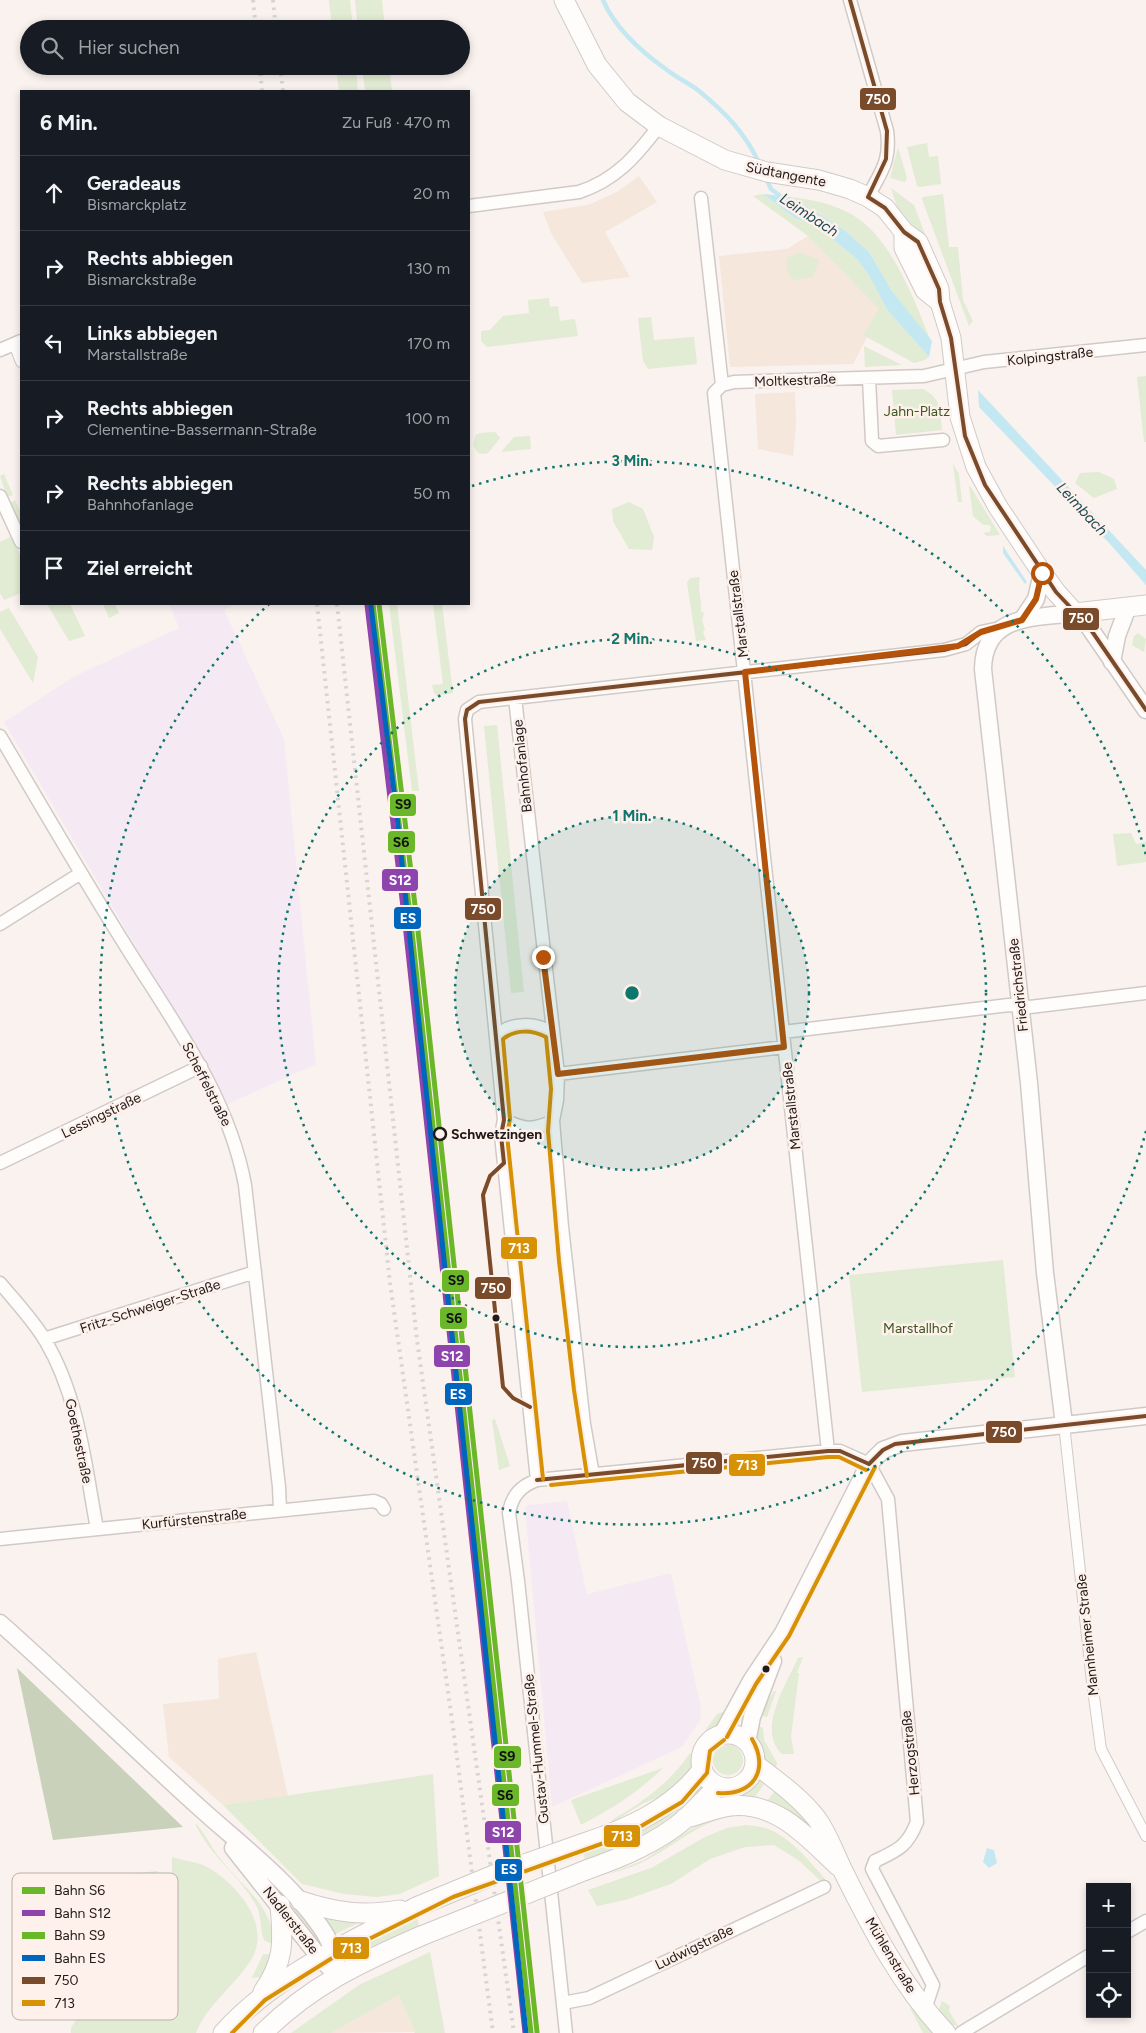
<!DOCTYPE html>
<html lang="de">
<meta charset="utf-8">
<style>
:root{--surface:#171b24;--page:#242831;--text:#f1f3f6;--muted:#9ea1a6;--line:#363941}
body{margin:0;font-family:Figtree,sans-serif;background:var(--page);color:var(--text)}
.controls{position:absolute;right:15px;bottom:15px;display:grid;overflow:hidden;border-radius:0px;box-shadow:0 2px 8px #0003}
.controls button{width:45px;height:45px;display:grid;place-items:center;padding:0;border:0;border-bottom:1px solid var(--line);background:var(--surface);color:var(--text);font:25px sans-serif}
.stop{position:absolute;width:15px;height:15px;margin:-11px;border:4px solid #b45309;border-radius:50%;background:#fff}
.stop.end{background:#b45309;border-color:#fff;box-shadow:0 1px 5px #0008}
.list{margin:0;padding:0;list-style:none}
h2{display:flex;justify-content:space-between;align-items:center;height:65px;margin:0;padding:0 20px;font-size:21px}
h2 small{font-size:16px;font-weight:400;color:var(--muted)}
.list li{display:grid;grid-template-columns:32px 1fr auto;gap:15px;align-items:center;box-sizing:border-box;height:75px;padding:0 20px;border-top:1px solid var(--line)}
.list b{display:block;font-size:19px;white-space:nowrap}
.list p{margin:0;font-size:16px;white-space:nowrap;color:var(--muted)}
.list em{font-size:16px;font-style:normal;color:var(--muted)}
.icon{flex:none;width:28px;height:28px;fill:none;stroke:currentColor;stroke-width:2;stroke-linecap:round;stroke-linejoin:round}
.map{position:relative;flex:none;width:1146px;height:2033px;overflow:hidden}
.search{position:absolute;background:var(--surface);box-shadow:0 2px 8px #0003;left:20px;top:20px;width:450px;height:55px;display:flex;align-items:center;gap:12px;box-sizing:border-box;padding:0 18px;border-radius:28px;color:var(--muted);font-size:19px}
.panel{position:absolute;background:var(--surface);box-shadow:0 2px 8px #0003;left:20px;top:90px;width:450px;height:515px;border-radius:0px}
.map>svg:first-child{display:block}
.commercial{fill:#f5eaf4}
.education{fill:#f5e7dc}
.green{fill:#e2ebd3}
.forest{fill:#c9d1ba}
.water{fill:#c4e8f1}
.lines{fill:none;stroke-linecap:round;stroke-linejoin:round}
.stream{stroke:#c4e8f1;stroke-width:4.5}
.pedestrian-casing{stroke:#d0cac7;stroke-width:12}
.minor-casing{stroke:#d0cac7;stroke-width:15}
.tertiary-casing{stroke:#d0cac7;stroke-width:19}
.secondary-casing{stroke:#d0cac7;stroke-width:21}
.pedestrian{stroke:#fefdfc;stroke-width:10}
.minor{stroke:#fefdfc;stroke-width:12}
.tertiary{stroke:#fefdfc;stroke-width:16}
.secondary{stroke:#fefdfc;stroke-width:19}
.rail{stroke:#d7d5d4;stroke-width:4;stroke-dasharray:2.5 5;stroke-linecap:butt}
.secondary-bridge-casing{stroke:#d0cac7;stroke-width:21;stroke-linecap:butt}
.secondary-bridge{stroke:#fefdfc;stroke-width:19}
.bus-1-casing{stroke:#fef0ea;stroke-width:8}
.bus-2-casing{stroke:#fef0ea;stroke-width:8}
.bus-1{stroke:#7a4b2a;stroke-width:4}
.bus-2{stroke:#d79104;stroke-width:4}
.rail-1-casing{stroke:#fef0ea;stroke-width:9}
.rail-2-casing{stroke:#fef0ea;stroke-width:9}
.rail-3-casing{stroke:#fef0ea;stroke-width:9}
.rail-4-casing{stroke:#fef0ea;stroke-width:9}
.rail-1{stroke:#6bb72a;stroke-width:5}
.rail-2{stroke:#8e44ad;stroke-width:5}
.rail-3{stroke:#6bb72a;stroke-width:5}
.rail-4{stroke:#0065bd;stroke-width:5}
.route{stroke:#b45309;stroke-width:6}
.ring{fill:none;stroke:#0f766e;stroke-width:2.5;stroke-dasharray:2.5 5}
.stop-dot{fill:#fef0ea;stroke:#201b19;stroke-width:2.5}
.bus-dot{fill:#201b19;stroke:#fef0ea;stroke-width:2}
.labels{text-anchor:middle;stroke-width:5;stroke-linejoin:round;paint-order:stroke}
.street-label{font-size:14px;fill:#201b19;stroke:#fef0ea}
.park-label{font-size:14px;fill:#3c571e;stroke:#fef0ea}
.stop-label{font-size:14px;font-weight:bold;fill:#201b19;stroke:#fef0ea;text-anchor:start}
.water-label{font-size:15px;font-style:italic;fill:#1b4a55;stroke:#fef0ea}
.key{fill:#fef0ea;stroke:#bbb0ab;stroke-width:1}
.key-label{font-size:14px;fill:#201b19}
.centre{fill:#0f766e;stroke:#fef0ea;stroke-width:2.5}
.ring-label{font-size:15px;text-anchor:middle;font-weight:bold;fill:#0f766e;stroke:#fef0ea;stroke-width:5;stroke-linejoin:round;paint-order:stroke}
.line-badge{stroke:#fef0ea;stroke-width:2}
.badge-label{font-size:14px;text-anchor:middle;font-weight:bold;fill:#fff}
.pale-badge-label{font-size:14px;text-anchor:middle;font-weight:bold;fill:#111}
</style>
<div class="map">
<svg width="1146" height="2033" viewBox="0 0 1146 2033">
<rect width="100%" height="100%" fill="#faf2ee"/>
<path class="commercial" d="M169 604H236L224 610 284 739 316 1064 228 1104 4 722 75 676 179 628Z
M567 1501 587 1594 671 1573 701 1708 700 1720 682 1747 552 1807 525 1508 528 1505Z"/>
<path class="education" d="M639 176 657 202 605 232 630 277 582 283 551 233 543 212 588 205 617 192Z
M808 236 881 311 853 364 730 367 719 256 787 249Z
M795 392 796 424 793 456 758 449 755 394Z
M256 1652 288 1796 223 1805 169 1757 163 1704 219 1699 218 1659Z
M399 1995 415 2032 331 2033Z"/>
<path class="green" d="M329 0H350L353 29H332Z
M355 0H382L385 29H358Z
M336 66H356L358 91H339Z
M362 66H389L392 91H365Z
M927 143 929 157 938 156 941 184 920 187 917 186 907 147Z
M898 147 907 178 905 182 890 178Z
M891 188 914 205 942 279 921 235 897 207Z
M763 194 795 218 815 225 857 259 868 274 888 311 929 357 925 360 914 363 863 335 879 309 808 236 753 196Z
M943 194 949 247H958L963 300 973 321 969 326 922 199 923 197Z
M791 197C815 200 840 205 860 220 893 244 915 301 930 339L892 291 869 252 843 229Z
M800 252 819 260 813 277 792 280 787 269V258Z
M549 298 550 307 558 306 560 321 575 319 578 336 487 347 481 341V331L490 330 503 316 529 313 528 300Z
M651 317 654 340 694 337 697 364 648 369 643 361 638 318Z
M864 346 902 365 865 367Z
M1146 376V442H1144L1137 377Z
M923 389C942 399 940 410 942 430L896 435 892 390Z
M495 432 500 438 488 453 483 454 478 453 473 445 476 435 480 433Z
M530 436 531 449 501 452 514 437Z
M953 464 959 474 962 502H958Z
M1099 472 1114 479 1117 489 1094 498 1075 483 1080 473Z
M4 474 13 495 7 497 0 476Z
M969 486H970L1000 535 987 536 983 533 990 532 991 526 982 524 973 516Z
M15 500 21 513V522L18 523 10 503Z
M629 502 643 509 654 537 652 550 629 549 613 521 612 509Z
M12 536 21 557V593L4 600 0 593V542Z
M700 577C697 588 702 600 701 611L704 613 702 620 705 630 703 632 706 640 696 641 687 583 690 578Z
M47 604H70L85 636 69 641Z
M103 604H115L119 613 109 618Z
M389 604H397L419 791H412Z
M433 604H442L453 693 437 696 434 693 432 685 443 684Z
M9 608 38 657 33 683 0 629V612Z
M1138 633 1146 639 1144 652 1132 645 1134 636Z
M497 725 524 992 511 993 484 726Z
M1131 833 1136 844 1146 842V862L1117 866 1113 834Z
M1003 1260 1015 1377 862 1392 849 1275Z
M495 1419 510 1466 499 1470 492 1420Z
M803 1657 797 1673H799L791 1736 794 1754H782C756 1730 787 1683 798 1658Z
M774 1691H776L767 1717 759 1715Z
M723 1712 727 1713C721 1722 716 1729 705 1731L717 1714Z
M757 1725 763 1728 764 1740 777 1763 775 1771C761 1760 755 1742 757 1725Z
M713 1760a15 15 0 1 1 30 0a15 15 0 1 1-30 0Z
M690 1753 694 1761 693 1770 680 1788 642 1804 613 1822 612 1820C643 1802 670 1783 690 1753Z
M663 1768C637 1793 613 1808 581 1825L571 1800Z
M433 1774 439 1876 400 1894 377 1897 344 1894 302 1884 223 1805Z
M759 1776 767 1780 753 1800H709C730 1791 744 1797 759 1776Z
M701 1784 706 1788C667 1824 633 1841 585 1862L584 1852Z
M778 1787 828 1845 766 1802Z
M734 1811 749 1815C704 1815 682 1842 645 1861 633 1867 618 1871 605 1875L644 1860 702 1822Z
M195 1823C204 1831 211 1847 219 1857 245 1891 269 1900 276 1946L264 1940C260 1930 262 1918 257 1907 241 1876 209 1856 195 1823Z
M746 1825C752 1826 759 1826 765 1828 788 1834 812 1864 827 1881L823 1883 798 1860 774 1845 745 1847 710 1859 671 1884 625 1900 597 1906 588 1890 651 1868 705 1837 727 1828Z
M172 1857C184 1861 199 1862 209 1868 239 1886 274 1928 249 1963 232 1988 207 2005 196 2033H71V2028L115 1955 102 1876 158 1871 159 1882 172 1883Z
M287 1897 295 1904 319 1942 317 1943 308 1935Z
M321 1915 363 1921 333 1935Z
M417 1916 419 1926 351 1955 339 1954Z
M430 1952 445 2033H414L415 2032 399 1995 331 2033H291L359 1985Z
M263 1954 275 1955 266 1976 252 1978Z
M942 2001 950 2006 949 2011 958 2026C948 2025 943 2017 939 2009Z
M910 2008H912L932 2033H923Z"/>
<path class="forest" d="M17 1668 183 1827 53 1840Z"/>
<path class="water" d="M763 194 791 197 843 229 869 252 892 291 932 341 929 357 888 311 868 274 857 259 815 225 795 218Z
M978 390 1146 570V585L1110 544 979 407Z
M1003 546 1027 582 1025 584 1003 553Z
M987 1848 994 1850 997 1863 989 1868 983 1862Z"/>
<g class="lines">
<path class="stream" d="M603 0C615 28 643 53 667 70 677 78 689 83 699 91 725 112 746 134 760 165
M765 176 771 189 783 198"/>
<defs>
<path id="pedestrian" d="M14 344 21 362
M1064 1424 1092 1682 1101 1749 1146 1836"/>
<path id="minor" d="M850 0 887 131C891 162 881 171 868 197
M701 198 722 385
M469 206 579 192C616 180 636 156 659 126
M0 350 21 341
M869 378 872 441 878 446 943 440
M0 496 21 542
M515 698 558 1074 557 1100 553 1121 562 1227 584 1424 593 1475
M0 736C40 804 80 873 122 940 170 1018 228 1093 245 1185L279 1487 280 1510
M0 924 81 873
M783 1032 1009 1005 1030 1007 1146 993
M496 1036C511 1022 535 1022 552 1033
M558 1074 784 1047
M504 1120C524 1129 532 1131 553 1121
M0 1163 201 1066
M0 1283C15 1301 33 1320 45 1340 79 1397 85 1465 97 1529
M44 1339 255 1272
M828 1451 714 393 722 385 734 382 924 376 984 362 1146 345
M537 1480 501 1135 504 1120 465 719 467 710 479 702 944 650 966 644 981 632 1000 628
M0 1539 374 1501 381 1504 384 1509
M1127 1932 1146 1921
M563 2003 589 1998 824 1887
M566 2033 518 1581 509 1513C512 1495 521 1486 537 1480L828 1451H840L869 1464 888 1499 917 1822C907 1847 898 1850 875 1861L872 1869 933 1985 925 2009
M961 2033 1090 1955"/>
<path id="tertiary" d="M1022 620 1036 599 1042 573
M1112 662 1117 636 1128 607
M1064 1424 1045 1273 1029 1083 983 669C984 614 1034 618 1075 613L1089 627 1146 710
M0 1623C68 1683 133 1748 201 1809 242 1846 288 1880 320 1926 331 1941 335 1956 339 1975
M722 1734 751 1681 783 1633 869 1464 883 1450 902 1443 1146 1416
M747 1742 752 1717 773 1661
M233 1848 320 1958 329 1967"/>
<path id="secondary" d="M564 0 597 65 627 102 659 126 725 160 767 172 819 180 850 189 868 197 885 208 904 232 918 242 939 289 940 302 951 338 960 417 976 467 998 507 1042 573 1056 592 1075 613 1146 605
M904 232V248L925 290 940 302
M701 1761a27 27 0 1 1 54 0a27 27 0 1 1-54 0Z
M755 1764C777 1781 800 1797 817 1819 829 1836 835 1855 844 1873 872 1929 903 1988 946 2033
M685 1818C700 1815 715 1808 730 1806 777 1801 807 1837 838 1866
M584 1843C629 1828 672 1809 702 1770
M586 1870C620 1858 657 1843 685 1819 696 1809 706 1797 718 1787
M301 1901C338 1913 362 1916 400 1910
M263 1992C285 1960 283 1942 280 1905
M223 2033C275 1975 349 1943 416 1907
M263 2033C310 1986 361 1962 421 1936"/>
</defs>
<use href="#pedestrian" class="pedestrian-casing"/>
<use href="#minor" class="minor-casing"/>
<use href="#tertiary" class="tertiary-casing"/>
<use href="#secondary" class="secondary-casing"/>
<use href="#pedestrian" class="pedestrian"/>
<use href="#minor" class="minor"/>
<use href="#tertiary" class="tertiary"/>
<use href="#secondary" class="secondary"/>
<path class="rail" d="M253 0 256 29
M273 0 276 29
M260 66 262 91
M280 66 283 91
M317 604 390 1283 453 1727 493 2033
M337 604 417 1340 514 2033"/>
<defs>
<path id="secondary-bridge" d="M416 1907 496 1874 584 1843
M421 1936 586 1870"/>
</defs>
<use href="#secondary-bridge" class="secondary-bridge-casing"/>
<use href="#secondary-bridge" class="secondary-bridge"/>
<defs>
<path id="bus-1" d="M850 0 887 131 886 159 868 197
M868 197 885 208 904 232 918 242 939 289 940 302 951 338 965 436 985 485 1056 592 1089 627 1146 710
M504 1163 501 1135 504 1120 465 719 467 710 479 702 944 650 966 644 981 632 1022 620
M504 1163 490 1176 483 1195 503 1387 513 1398 530 1407
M869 1464 883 1450 895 1444 1146 1416
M537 1480 828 1451H840L869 1464"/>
<path id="bus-2" d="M543 1479 507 1135 510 1119 503 1039C516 1029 532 1030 546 1037L551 1089 548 1131 559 1261 574 1390 587 1476
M551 1485 828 1457H839L866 1470
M727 1737 756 1684 789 1636 875 1467
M718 1793C753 1796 770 1770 752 1739
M232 2033 265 2000 337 1955 453 1897 626 1835 682 1802 707 1773 710 1751 724 1740"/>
</defs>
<use href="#bus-1" class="bus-1-casing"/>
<use href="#bus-2" class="bus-2-casing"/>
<use href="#bus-1" class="bus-1"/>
<use href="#bus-2" class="bus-2"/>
<defs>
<path id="rail-1" d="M373 604 411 923 531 2033"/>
<path id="rail-2" d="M367 605 405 924 525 2033"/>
<path id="rail-3" d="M379 604 417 922 537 2032"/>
<path id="rail-4" d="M371 606 397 816 526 2033"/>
</defs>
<use href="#rail-1" class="rail-1-casing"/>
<use href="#rail-2" class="rail-2-casing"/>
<use href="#rail-3" class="rail-3-casing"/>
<use href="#rail-4" class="rail-4-casing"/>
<use href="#rail-1" class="rail-1"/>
<use href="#rail-2" class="rail-2"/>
<use href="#rail-3" class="rail-3"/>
<use href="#rail-4" class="rail-4"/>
</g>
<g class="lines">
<path class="route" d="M543 957 558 1074 784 1047 745 672 958 646 981 632 1022 620 1036 599 1042 573"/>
</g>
<circle cx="632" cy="993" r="177" fill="#0f766e" fill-opacity=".12"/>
<g class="ring">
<circle cx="632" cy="993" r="177"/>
<circle cx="632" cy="993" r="354"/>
<path d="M1146 1131A532 532 0 1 1 269 604M472 486A532 532 0 0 1 1146 855"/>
</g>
<circle class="stop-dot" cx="440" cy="1134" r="6"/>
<g class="bus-dot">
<circle cx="496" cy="1318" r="4.5"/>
<circle cx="766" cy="1669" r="4.5"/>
</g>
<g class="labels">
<g class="street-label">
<text transform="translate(786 174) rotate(11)" y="5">Südtangente</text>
<text transform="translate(1050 356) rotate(-6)" y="5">Kolpingstraße</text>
<text transform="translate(795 380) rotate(-2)" y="5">Moltkestraße</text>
<text transform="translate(738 614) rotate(-97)" y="5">Marstallstraße</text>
<text transform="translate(522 766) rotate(-96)" y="5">Bahnhofanlage</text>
<text transform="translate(1018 985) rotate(-96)" y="5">Friedrichstraße</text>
<text transform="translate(207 1084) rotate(63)" y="5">Scheffelstraße</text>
<text transform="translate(791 1106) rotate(-96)" y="5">Marstallstraße</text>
<text transform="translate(101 1115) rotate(-26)" y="5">Lessingstraße</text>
<text transform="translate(150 1306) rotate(-18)" y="5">Fritz-Schweiger-Straße</text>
<text transform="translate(79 1441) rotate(78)" y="5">Goethestraße</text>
<text transform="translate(194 1519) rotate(-6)" y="5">Kurfürstenstraße</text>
<text transform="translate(1087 1635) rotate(-96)" y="5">Mannheimer Straße</text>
<text transform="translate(536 1749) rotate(-96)" y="5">Gustav-Hummel-Straße</text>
<text transform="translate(910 1753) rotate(-96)" y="5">Herzogstraße</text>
<text transform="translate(291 1920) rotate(52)" y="5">Nadlerstraße</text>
<text transform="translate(694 1947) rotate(-26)" y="5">Ludwigstraße</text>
<text transform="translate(891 1955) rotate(59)" y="5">Mühlenstraße</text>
</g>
<g class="park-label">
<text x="917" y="416">Jahn-Platz</text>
<text x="918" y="1333">Marstallhof</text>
</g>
<g class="stop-label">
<text x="451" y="1139">Schwetzingen</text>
</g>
<g class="water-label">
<text transform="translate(809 215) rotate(33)" y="5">Leimbach</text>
<text transform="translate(1082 509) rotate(47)" y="5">Leimbach</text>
</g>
</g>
<rect x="12" y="1873" width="166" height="147" rx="8" class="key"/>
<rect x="22" y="1887" width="23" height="7" fill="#6bb72a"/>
<rect x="22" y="1910" width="23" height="6" fill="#8e44ad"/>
<rect x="22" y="1932" width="23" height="7" fill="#6bb72a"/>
<rect x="22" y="1955" width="23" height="6" fill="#0065bd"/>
<rect x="22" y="1977" width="23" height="7" fill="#7a4b2a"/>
<rect x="22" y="2000" width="23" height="6" fill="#d79104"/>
<g class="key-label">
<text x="54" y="1895">Bahn S6</text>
<text x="54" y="1918">Bahn S12</text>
<text x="54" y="1940">Bahn S9</text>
<text x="54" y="1963">Bahn ES</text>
<text x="54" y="1985">750</text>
<text x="54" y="2008">713</text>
</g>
<circle cx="632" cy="993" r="8" class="centre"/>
<g class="ring-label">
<text x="632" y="466">3 Min.</text>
<text x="632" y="644">2 Min.</text>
<text x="632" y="821">1 Min.</text>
</g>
<g class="line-badge">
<rect x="859" y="87" width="38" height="24" rx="5" fill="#7a4b2a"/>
<rect x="1062" y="607" width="38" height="24" rx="5" fill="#7a4b2a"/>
<rect x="389" y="793" width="28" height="24" rx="5" fill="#6bb72a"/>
<rect x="387" y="830" width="29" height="24" rx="5" fill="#6bb72a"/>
<rect x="381" y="868" width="38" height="24" rx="5" fill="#8e44ad"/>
<rect x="464" y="897" width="38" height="24" rx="5" fill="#7a4b2a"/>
<rect x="393" y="906" width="29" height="24" rx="5" fill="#0065bd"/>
<rect x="500" y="1236" width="38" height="24" rx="5" fill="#d79104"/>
<rect x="441" y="1269" width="29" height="24" rx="5" fill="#6bb72a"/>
<rect x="474" y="1276" width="38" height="24" rx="5" fill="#7a4b2a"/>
<rect x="439" y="1306" width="29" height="24" rx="5" fill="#6bb72a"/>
<rect x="433" y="1344" width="38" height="24" rx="5" fill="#8e44ad"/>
<rect x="444" y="1382" width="29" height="24" rx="5" fill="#0065bd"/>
<rect x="985" y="1420" width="38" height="24" rx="5" fill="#7a4b2a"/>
<rect x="685" y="1451" width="38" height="24" rx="5" fill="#7a4b2a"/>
<rect x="728" y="1453" width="38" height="24" rx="5" fill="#d79104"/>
<rect x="493" y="1745" width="29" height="24" rx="5" fill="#6bb72a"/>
<rect x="491" y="1783" width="29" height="24" rx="5" fill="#6bb72a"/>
<rect x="484" y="1820" width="38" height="24" rx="5" fill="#8e44ad"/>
<rect x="603" y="1824" width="38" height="24" rx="5" fill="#d79104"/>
<rect x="494" y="1858" width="29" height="24" rx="5" fill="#0065bd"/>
<rect x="332" y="1936" width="38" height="24" rx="5" fill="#d79104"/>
</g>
<g class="badge-label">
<text x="878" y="104">750</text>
<text x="1081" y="623">750</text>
<text x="400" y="885">S12</text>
<text x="483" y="914">750</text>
<text x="408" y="923">ES</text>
<text x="519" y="1253">713</text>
<text x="493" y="1293">750</text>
<text x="452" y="1361">S12</text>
<text x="458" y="1399">ES</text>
<text x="1004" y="1437">750</text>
<text x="704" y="1468">750</text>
<text x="747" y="1470">713</text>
<text x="503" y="1837">S12</text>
<text x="622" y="1841">713</text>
<text x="509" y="1874">ES</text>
<text x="351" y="1953">713</text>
</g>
<g class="pale-badge-label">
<text x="403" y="809">S9</text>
<text x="401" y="847">S6</text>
<text x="456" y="1285">S9</text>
<text x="454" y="1323">S6</text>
<text x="507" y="1761">S9</text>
<text x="505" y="1800">S6</text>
</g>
</svg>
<div class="controls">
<button>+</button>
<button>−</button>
<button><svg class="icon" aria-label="locate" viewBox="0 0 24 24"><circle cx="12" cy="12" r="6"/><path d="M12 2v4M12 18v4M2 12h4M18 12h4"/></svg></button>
</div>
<div class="stop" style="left:1042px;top:573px"></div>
<div class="stop end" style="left:543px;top:957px"></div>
<div class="search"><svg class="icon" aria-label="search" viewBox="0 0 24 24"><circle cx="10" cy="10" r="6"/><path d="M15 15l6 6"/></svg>Hier suchen</div>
<section class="panel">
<h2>6 Min.<small>Zu Fuß · 470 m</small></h2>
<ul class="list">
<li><svg class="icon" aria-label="ahead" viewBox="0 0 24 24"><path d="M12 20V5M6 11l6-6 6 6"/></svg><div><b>Geradeaus</b><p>Bismarckplatz</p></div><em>20 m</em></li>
<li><svg class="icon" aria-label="right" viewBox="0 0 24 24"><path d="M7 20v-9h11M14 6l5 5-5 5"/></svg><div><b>Rechts abbiegen</b><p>Bismarckstraße</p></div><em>130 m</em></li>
<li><svg class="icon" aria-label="left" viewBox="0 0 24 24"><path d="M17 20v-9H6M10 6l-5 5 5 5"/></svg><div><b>Links abbiegen</b><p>Marstallstraße</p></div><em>170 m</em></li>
<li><svg class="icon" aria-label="right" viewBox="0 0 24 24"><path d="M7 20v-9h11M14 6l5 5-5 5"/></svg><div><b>Rechts abbiegen</b><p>Clementine-Bassermann-Straße</p></div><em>100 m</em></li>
<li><svg class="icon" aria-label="right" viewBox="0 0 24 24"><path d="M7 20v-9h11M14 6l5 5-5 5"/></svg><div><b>Rechts abbiegen</b><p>Bahnhofanlage</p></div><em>50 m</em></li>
<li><svg class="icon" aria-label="arrive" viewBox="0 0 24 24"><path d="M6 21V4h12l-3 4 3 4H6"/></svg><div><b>Ziel erreicht</b></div></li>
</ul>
</section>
</div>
